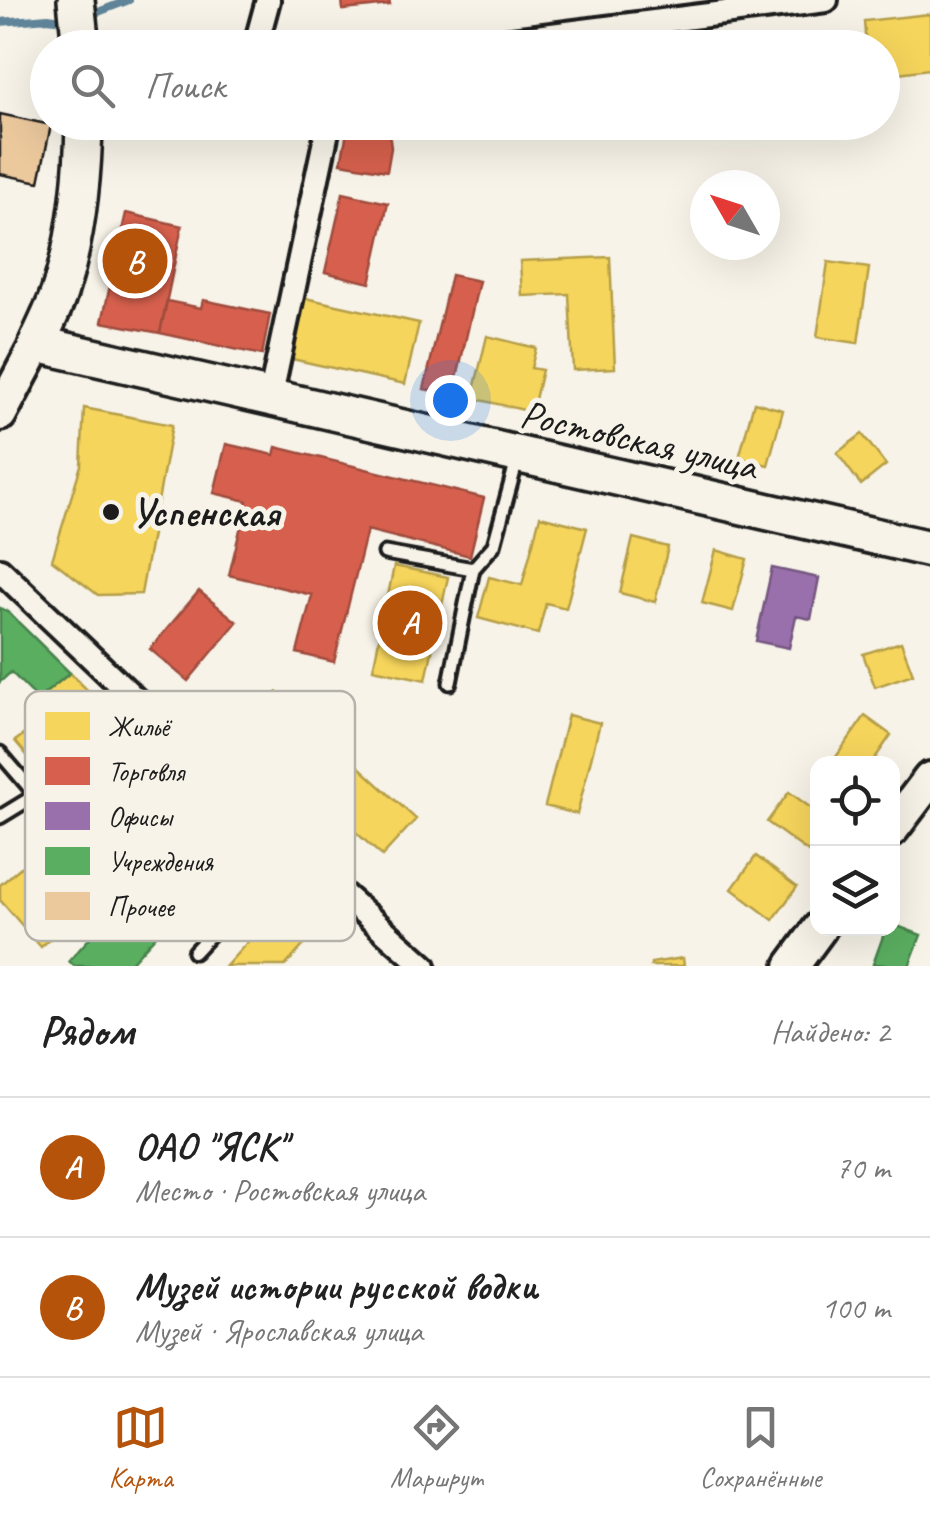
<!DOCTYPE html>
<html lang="ru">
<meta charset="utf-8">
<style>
:root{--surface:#fff;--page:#f2f2f2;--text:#222;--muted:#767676;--line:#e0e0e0;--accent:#b45309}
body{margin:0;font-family:Caveat,sans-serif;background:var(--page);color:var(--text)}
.controls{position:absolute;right:30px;bottom:30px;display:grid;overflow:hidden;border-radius:20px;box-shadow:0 10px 40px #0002}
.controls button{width:90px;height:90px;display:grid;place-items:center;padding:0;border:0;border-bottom:2px solid var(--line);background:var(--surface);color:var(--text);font:50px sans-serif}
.compass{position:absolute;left:690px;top:170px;width:90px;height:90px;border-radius:50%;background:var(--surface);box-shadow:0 10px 40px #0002;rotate:309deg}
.you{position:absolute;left:450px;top:400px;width:35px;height:35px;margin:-25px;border:8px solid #fff;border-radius:50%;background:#1a73e8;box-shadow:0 0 0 15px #1a73e833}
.badge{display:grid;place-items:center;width:65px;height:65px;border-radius:50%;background:var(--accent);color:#fff;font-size:32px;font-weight:700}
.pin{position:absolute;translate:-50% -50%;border:5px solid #fff;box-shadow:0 2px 10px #0006}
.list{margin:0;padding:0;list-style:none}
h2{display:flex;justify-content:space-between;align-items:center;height:130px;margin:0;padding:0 40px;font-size:42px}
h2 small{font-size:32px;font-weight:400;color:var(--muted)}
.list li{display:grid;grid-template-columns:65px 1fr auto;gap:30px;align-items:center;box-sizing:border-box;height:140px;padding:0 40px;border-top:2px solid var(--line)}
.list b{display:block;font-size:38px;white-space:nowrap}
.list p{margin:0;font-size:32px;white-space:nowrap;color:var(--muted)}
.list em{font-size:32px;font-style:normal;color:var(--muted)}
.icon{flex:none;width:55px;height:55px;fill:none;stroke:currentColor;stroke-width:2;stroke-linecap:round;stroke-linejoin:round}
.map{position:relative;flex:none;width:930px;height:966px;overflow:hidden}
.search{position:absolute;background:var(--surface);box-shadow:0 10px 40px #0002;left:30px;right:30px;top:30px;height:110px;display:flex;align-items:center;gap:25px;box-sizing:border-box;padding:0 35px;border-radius:55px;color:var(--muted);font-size:38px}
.sheet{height:410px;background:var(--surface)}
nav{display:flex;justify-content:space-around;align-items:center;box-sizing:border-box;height:140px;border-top:2px solid var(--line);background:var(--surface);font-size:28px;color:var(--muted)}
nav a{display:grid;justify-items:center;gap:5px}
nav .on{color:var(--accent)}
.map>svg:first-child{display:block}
.homes{fill:#f6d55c;stroke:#b59e49;stroke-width:2.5}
.shops{fill:#d6604d;stroke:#9e4c3e;stroke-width:2.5}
.offices{fill:#9970ab;stroke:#745780;stroke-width:2.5}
.public{fill:#5aae61;stroke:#47824c;stroke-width:2.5}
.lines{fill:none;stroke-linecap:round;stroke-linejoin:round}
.stream{stroke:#608499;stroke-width:8}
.building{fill:#ecc89d;stroke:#1c1c1c;stroke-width:2.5}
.lane-casing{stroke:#1c1c1c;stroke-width:19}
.street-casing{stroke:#1c1c1c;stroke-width:30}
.secondary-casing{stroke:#1c1c1c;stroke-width:40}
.primary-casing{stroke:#1c1c1c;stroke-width:42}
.lane{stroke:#f7f3e8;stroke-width:11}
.street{stroke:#f7f3e8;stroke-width:22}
.secondary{stroke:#f7f3e8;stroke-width:32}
.primary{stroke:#f7f3e8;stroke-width:35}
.poi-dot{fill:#1c1c1c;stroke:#f7f3e8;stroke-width:4}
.labels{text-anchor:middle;stroke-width:10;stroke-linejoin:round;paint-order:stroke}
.street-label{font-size:40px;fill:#1c1c1c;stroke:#f7f3e8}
.poi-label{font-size:40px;font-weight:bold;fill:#1c1c1c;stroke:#f7f3e8;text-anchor:start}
.key{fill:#f7f3e8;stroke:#b5b2ab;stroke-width:2.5}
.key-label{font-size:28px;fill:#1c1c1c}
</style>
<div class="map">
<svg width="930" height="966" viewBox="0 0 930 966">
<rect width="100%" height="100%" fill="#f7f3e8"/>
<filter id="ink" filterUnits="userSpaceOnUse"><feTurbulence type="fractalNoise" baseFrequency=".01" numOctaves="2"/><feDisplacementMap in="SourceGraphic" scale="20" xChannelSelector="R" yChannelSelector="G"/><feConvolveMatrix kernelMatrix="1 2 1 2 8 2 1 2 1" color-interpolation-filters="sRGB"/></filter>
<g filter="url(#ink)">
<path class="homes" d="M930 14V69L882 75V48H866L864 21Z
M852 37 853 48H809L808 42Z
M419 122H444L446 133 422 137Z
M610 257 615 368 573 370 569 294 522 296 520 261Z
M828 262 869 268 858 343 817 337Z
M305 298 419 323 405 384 292 359Z
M487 336 536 348 531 368 542 370 532 412 472 398Z
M754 402 783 410 768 465 739 458Z
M84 408 172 425 141 594 98 595 52 560 81 465Z
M862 434 886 465 861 485 837 453Z
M540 516 587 528 566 608 546 603 538 634 478 618 489 577 522 585Z
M633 538 668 547 655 602 620 593Z
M716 550 747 559 733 611 702 603Z
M394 566 448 577 426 680 373 669Z
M901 642 913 674 875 687 863 654Z
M70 673 114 716 40 771 15 741 53 713 38 699Z
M277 692 416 819 382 856 243 729Z
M568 715 600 723 577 814 545 806Z
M865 716 891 735 871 764H831Z
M789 792 818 813V859L767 822Z
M46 845 94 900 41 947 0 900V885Z
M756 856 797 887 773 920 732 889Z
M296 888 329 917 285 966H226Z
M683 958 684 966H651V963Z"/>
<path class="shops" d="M342 0H389L390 5 343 10Z
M349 122H388L391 148 387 171 341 163Z
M631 122H697L698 127 633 135Z
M343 193 388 203 370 283 325 272Z
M126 213 182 226 160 333 102 322Z
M451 275 479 281 453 395 424 389Z
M203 300 270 314 262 355 160 333 167 301 201 308Z
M226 444 274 455 276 447 484 498 470 556 367 530 334 662 297 653 312 595 229 575 247 501 214 493Z
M199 591 237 622 188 681 150 649Z"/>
<path class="offices" d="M772 568 819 578 811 619 796 616 789 648 756 641Z"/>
<path class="public" d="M0 608 7 611 70 673 38 699 11 672 0 682Z
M151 870 186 902 128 966H74L69 961Z
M892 924 921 935 909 966 873 964 886 928H892Z"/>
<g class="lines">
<path class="stream" d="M88 16 129 0
M0 22 48 18 70 21"/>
</g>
<path class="building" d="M0 114 51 125 39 182 0 174Z"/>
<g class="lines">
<defs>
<path id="lane" d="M385 553 473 569
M450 683 473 569 494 545 517 460
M0 753 36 795 0 817
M36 795 146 711
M194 952 291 848"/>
<path id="street" d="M255 48 268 0
M449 48 826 0
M270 399 329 122
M0 570 291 848 424 966"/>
<path id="secondary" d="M0 414 37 344
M892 829 930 779
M792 966 820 928"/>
<path id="primary" d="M76 0 81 48
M84 122C83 180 77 239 59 293 53 311 44 327 37 344L930 549"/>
</defs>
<use href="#lane" class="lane-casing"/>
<use href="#street" class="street-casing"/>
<use href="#secondary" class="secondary-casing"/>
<use href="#primary" class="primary-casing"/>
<use href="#lane" class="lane"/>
<use href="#street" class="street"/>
<use href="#secondary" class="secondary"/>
<use href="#primary" class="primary"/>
</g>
</g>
<circle class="poi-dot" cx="111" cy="512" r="10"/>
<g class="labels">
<g class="street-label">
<text transform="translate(639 439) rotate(13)" y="14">Ростовская улица</text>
</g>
<g class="poi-label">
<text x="131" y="526">Успенская</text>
</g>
</g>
<rect x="25" y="691" width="330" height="250" rx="15" class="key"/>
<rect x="45" y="712" width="45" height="28" fill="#f6d55c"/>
<rect x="45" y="757" width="45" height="28" fill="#d6604d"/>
<rect x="45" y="802" width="45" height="28" fill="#9970ab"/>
<rect x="45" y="847" width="45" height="28" fill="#5aae61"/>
<rect x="45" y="892" width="45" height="28" fill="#ecc89d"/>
<g class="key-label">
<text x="108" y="736">Жильё</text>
<text x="108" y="781">Торговля</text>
<text x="108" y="826">Офисы</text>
<text x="108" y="871">Учреждения</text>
<text x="108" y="916">Прочее</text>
</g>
</svg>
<div class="controls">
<button><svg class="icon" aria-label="locate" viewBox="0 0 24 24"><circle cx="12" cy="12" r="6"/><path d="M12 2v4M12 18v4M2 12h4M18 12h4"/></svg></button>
<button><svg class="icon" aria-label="layers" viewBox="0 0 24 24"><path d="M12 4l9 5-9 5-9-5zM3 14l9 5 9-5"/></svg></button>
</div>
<svg class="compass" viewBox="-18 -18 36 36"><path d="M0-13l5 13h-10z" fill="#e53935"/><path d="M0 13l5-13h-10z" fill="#767676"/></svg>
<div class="you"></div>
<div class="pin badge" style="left:410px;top:623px">A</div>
<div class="pin badge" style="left:135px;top:261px">B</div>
<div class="search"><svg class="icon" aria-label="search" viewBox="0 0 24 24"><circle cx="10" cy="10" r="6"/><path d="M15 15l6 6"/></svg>Поиск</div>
</div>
<section class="sheet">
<h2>Рядом<small>Найдено: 2</small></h2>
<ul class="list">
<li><span class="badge">A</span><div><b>ОАО &quot;ЯСК&quot;</b><p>Место · Ростовская улица</p></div><em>70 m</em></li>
<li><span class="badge">B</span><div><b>Музей истории русской водки</b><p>Музей · Ярославская улица</p></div><em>100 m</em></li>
</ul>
</section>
<nav>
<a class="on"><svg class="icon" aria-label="map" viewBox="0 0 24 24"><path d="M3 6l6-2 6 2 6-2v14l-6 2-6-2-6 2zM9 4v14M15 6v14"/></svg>Карта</a>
<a><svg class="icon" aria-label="directions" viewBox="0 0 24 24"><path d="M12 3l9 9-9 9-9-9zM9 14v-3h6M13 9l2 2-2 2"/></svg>Маршрут</a>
<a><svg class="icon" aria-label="saved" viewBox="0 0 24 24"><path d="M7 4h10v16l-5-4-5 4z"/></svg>Сохранённые</a>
</nav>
